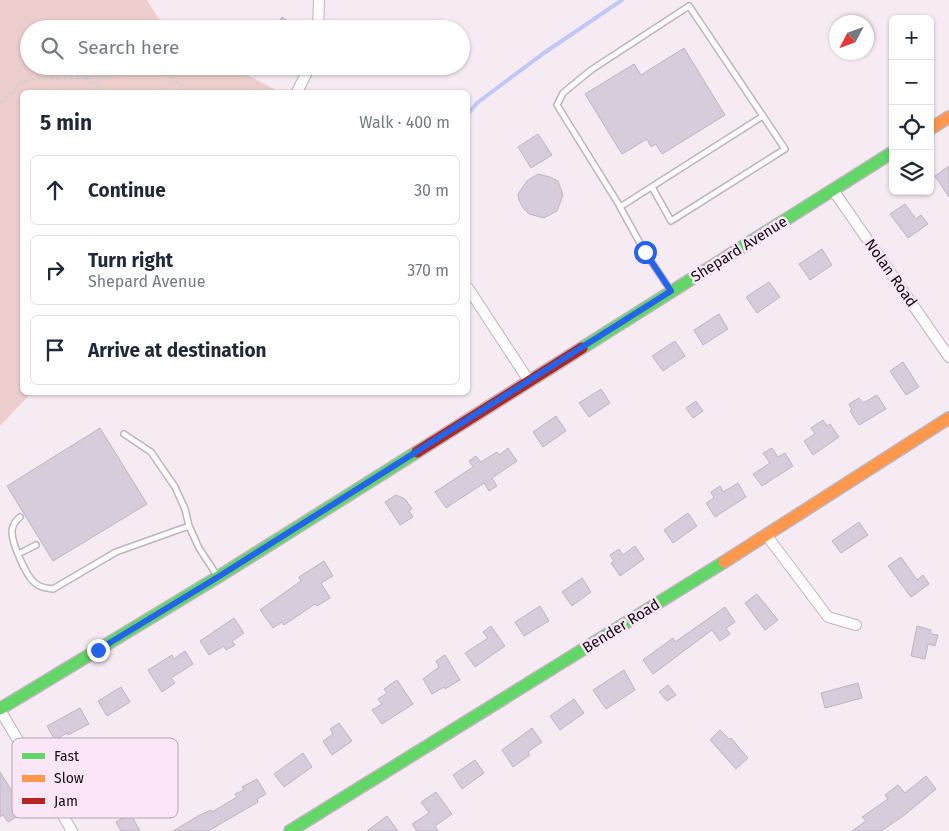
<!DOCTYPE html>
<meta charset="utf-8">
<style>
:root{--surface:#fff;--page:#f6f6f7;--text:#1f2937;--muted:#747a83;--line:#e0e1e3}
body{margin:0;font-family:"Fira Sans",sans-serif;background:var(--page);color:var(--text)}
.controls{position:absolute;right:15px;top:15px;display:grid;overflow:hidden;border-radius:8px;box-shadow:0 1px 4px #0004}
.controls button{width:45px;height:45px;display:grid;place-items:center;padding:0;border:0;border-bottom:1px solid var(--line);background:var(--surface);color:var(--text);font:25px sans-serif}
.compass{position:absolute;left:829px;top:15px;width:45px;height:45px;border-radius:50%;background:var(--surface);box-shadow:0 1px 4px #0004;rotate:229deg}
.stop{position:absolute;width:15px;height:15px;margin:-11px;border:4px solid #2563eb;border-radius:50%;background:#fff}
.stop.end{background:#2563eb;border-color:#fff;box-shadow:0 1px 5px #0008}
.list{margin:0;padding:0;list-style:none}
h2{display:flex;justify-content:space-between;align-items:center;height:65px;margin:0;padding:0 20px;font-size:21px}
h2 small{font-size:16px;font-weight:400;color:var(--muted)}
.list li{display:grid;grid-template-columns:32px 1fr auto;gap:15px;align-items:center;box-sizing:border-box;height:70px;margin:0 10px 10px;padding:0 10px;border:1px solid var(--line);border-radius:8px}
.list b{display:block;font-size:19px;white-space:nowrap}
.list p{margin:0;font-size:16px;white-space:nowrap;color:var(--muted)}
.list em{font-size:16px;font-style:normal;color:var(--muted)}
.icon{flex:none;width:28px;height:28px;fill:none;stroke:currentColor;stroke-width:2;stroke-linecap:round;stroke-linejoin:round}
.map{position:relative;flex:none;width:949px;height:831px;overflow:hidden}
.search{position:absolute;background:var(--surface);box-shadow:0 1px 4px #0004;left:20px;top:20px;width:450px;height:55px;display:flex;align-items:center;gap:12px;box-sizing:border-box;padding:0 18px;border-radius:28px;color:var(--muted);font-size:19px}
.panel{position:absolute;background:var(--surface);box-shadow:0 1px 4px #0004;left:20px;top:90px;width:450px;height:305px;border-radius:8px}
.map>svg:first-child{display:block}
.green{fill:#eececc}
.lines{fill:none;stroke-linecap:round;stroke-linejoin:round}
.stream{stroke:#c0c9f5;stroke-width:4}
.building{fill:#d6ccdc;stroke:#bdb6be}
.lane-casing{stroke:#beb5bc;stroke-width:8}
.street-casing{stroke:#beb5bc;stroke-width:12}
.fast-casing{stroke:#beb5bc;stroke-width:14}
.slow-casing{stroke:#beb5bc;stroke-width:14}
.jam-casing{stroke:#beb5bc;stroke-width:14}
.path{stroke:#d2d0d2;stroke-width:2.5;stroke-dasharray:4 2.5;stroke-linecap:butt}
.lane{stroke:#fefcfd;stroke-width:5}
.street{stroke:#fefcfd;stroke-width:10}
.fast{stroke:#63d668;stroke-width:11}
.slow{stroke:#ff974d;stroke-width:11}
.jam{stroke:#b3261e;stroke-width:11}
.route{stroke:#2563eb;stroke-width:6}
.labels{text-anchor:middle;stroke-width:5;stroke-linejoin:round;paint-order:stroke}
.street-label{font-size:15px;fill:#120c11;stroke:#fae6f6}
.key{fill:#fae6f6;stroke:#b4a5b1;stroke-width:1}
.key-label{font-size:14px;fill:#120c11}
</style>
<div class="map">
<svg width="949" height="831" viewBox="0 0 949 831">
<rect width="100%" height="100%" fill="#f6eaf3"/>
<path class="green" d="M0 0H147L165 29H29V66H230L280 92H22V392L31 393 0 426Z"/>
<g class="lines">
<path class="stream" d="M468 114 477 103 544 53 622 0"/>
</g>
<path class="building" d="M282 17 299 29H274Z
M684 48 725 115 662 154 656 144 651 147 647 139 622 154 585 94 634 64 641 75Z
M538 134 552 155 531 168 518 147Z
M949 166V197L935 176Z
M538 174 550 177 558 181 563 195 557 211 544 218 529 214 523 208 519 200 518 194 527 181Z
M905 204 916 219 921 215 928 224 908 238 890 214Z
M822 249 832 265 810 280 799 264Z
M769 282 780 297 757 313 746 297Z
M719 314 728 329 703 345 694 330Z
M675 341 685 356 663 371 652 356Z
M903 362 919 387 906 395 890 371Z
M601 389 610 403 589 417 579 403Z
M877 395 886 409 859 425 850 411 852 410 849 404 859 398 863 403Z
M696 401 703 411 693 418 686 408Z
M556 416 566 431 543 447 533 432Z
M823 420 827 426 830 424 839 437 813 455 804 441 815 434 811 428Z
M100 428 147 504 53 561 7 486Z
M508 448 517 461 492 478 497 486 489 491 484 483 446 508 435 492 473 467 469 461 476 456 481 462 497 452 499 455Z
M772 448 778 457 785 453 793 466 762 486 753 474 770 463 763 453Z
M738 483 746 497 715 517 706 503 714 498 711 492 720 486 723 492Z
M396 495 405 499 412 509 409 511 413 517 400 525 385 502Z
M688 513 697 526 673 543 664 530Z
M859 522 868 535 841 553 832 541Z
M635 546 644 559 620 576 611 563 614 561 610 555 619 549 623 555Z
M901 557 917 580 923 575 929 584 911 597 888 566Z
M324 561 333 576 321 583 330 598 317 606 315 604 284 625 282 622 273 628 260 610 301 581 299 577Z
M582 578 591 592 572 606 562 592Z
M757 594 778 620 765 630 745 603Z
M540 606 549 621 524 636 515 622Z
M725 607 735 622 726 628 730 634 720 641 712 630 653 674 643 660 673 638 675 642Z
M234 618 244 633 232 641 235 645 226 650 224 646 209 655 200 641Z
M491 626 505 646 475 667 465 653 488 638 483 632Z
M917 626 931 630V634L938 635 935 646 928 644 925 659 911 656Z
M185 651 193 664 171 678 175 683 162 692 148 670 172 655 174 659Z
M445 655 460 680 445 689 444 687 432 694 423 679 439 667 436 661Z
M624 670 635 690 606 709 593 690Z
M397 680 413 704 382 724 372 710 382 704 378 699 387 693 384 689Z
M858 683 862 698 825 708 821 693Z
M668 685 676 695 667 701 659 692Z
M121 687 130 702 107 716 98 701Z
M574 699 584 713 560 730 550 716Z
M80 708 89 724 68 735 67 733 55 740 47 726Z
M339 723 352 741 332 755 323 741 333 734 330 729Z
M532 728 542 742 528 752 530 755 513 767 502 750Z
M720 730 729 739 731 738 748 758 736 769 710 740Z
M303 753 312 767 284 787 274 774Z
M475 760 484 773 462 789 453 775Z
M0 772 25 812 8 822 3 815 0 817Z
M926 776 936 789 902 817 881 831H852L866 821 862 817 888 799 885 795 898 785 905 793Z
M257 779 266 794 257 799 258 802 208 831H173L198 816 211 810 212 812 237 797 235 794 244 790 242 787Z
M436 792 452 814 435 826 438 831H417L412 824 429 813 421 802Z
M130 813 140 831H121L116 822Z
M387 816 398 831H367Z"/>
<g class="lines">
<defs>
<path id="lane" d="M652 187 671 221 785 149 763 116 620 207 645 252 671 291
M621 208 557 105 563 93 591 70 689 6 763 116
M124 434 151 452 175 487 185 509 189 526 199 548 218 577
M20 517C15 521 13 524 12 530 11 542 26 576 35 583 40 588 47 588 53 589L116 552 189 526
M18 554 36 545"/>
<path id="street" d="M318 29 319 0
M297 92 310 66
M833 190 949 357
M468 288 529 381
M767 536 828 617 856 625
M0 710 72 831"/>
<path id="fast" d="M582 348 893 152
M0 709 218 577 417 452
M290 831 724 562"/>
<path id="slow" d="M930 129 949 117
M724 562 949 418"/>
<path id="jam" d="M417 452 582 348"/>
</defs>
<use href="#lane" class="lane-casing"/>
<use href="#street" class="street-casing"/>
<use href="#fast" class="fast-casing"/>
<use href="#slow" class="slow-casing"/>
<use href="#jam" class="jam-casing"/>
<path class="path" d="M86 78 105 92
M0 103 21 83 34 79 112 77 135 67 167 74 182 85V92"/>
<use href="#lane" class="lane"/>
<use href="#street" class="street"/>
<use href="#fast" class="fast"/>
<use href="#slow" class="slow"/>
<use href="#jam" class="jam"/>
</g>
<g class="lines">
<path class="route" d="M98 650 218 577 671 291 645 252"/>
</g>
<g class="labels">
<g class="street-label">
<text transform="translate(739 249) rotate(-32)" y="5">Shepard Avenue</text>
<text transform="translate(891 273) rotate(55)" y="5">Nolan Road</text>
<text transform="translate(621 626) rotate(-32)" y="5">Bender Road</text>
</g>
</g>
<rect x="12" y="738" width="166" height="80" rx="8" class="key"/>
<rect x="22" y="753" width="23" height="6" fill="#63d668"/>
<rect x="22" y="775" width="23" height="7" fill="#ff974d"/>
<rect x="22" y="798" width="23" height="6" fill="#b3261e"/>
<g class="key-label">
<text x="54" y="761">Fast</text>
<text x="54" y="783">Slow</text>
<text x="54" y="806">Jam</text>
</g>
</svg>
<div class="controls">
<button>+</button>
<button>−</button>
<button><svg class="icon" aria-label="locate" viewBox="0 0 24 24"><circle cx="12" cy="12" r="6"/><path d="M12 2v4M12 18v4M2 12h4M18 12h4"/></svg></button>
<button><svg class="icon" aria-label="layers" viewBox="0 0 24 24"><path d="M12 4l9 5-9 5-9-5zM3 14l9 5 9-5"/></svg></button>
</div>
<svg class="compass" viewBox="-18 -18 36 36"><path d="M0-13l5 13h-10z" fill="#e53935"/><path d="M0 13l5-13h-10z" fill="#747a83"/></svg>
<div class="stop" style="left:645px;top:252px"></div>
<div class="stop end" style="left:98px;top:650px"></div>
<div class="search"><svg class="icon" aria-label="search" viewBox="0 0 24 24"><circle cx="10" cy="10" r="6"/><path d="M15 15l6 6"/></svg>Search here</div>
<section class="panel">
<h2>5 min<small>Walk · 400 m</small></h2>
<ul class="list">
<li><svg class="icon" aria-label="ahead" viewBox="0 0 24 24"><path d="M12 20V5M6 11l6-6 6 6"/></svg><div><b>Continue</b></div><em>30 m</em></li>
<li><svg class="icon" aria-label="right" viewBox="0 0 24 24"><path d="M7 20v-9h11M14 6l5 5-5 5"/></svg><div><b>Turn right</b><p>Shepard Avenue</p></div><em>370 m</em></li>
<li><svg class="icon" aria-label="arrive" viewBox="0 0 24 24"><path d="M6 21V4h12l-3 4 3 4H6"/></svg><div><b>Arrive at destination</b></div></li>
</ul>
</section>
</div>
